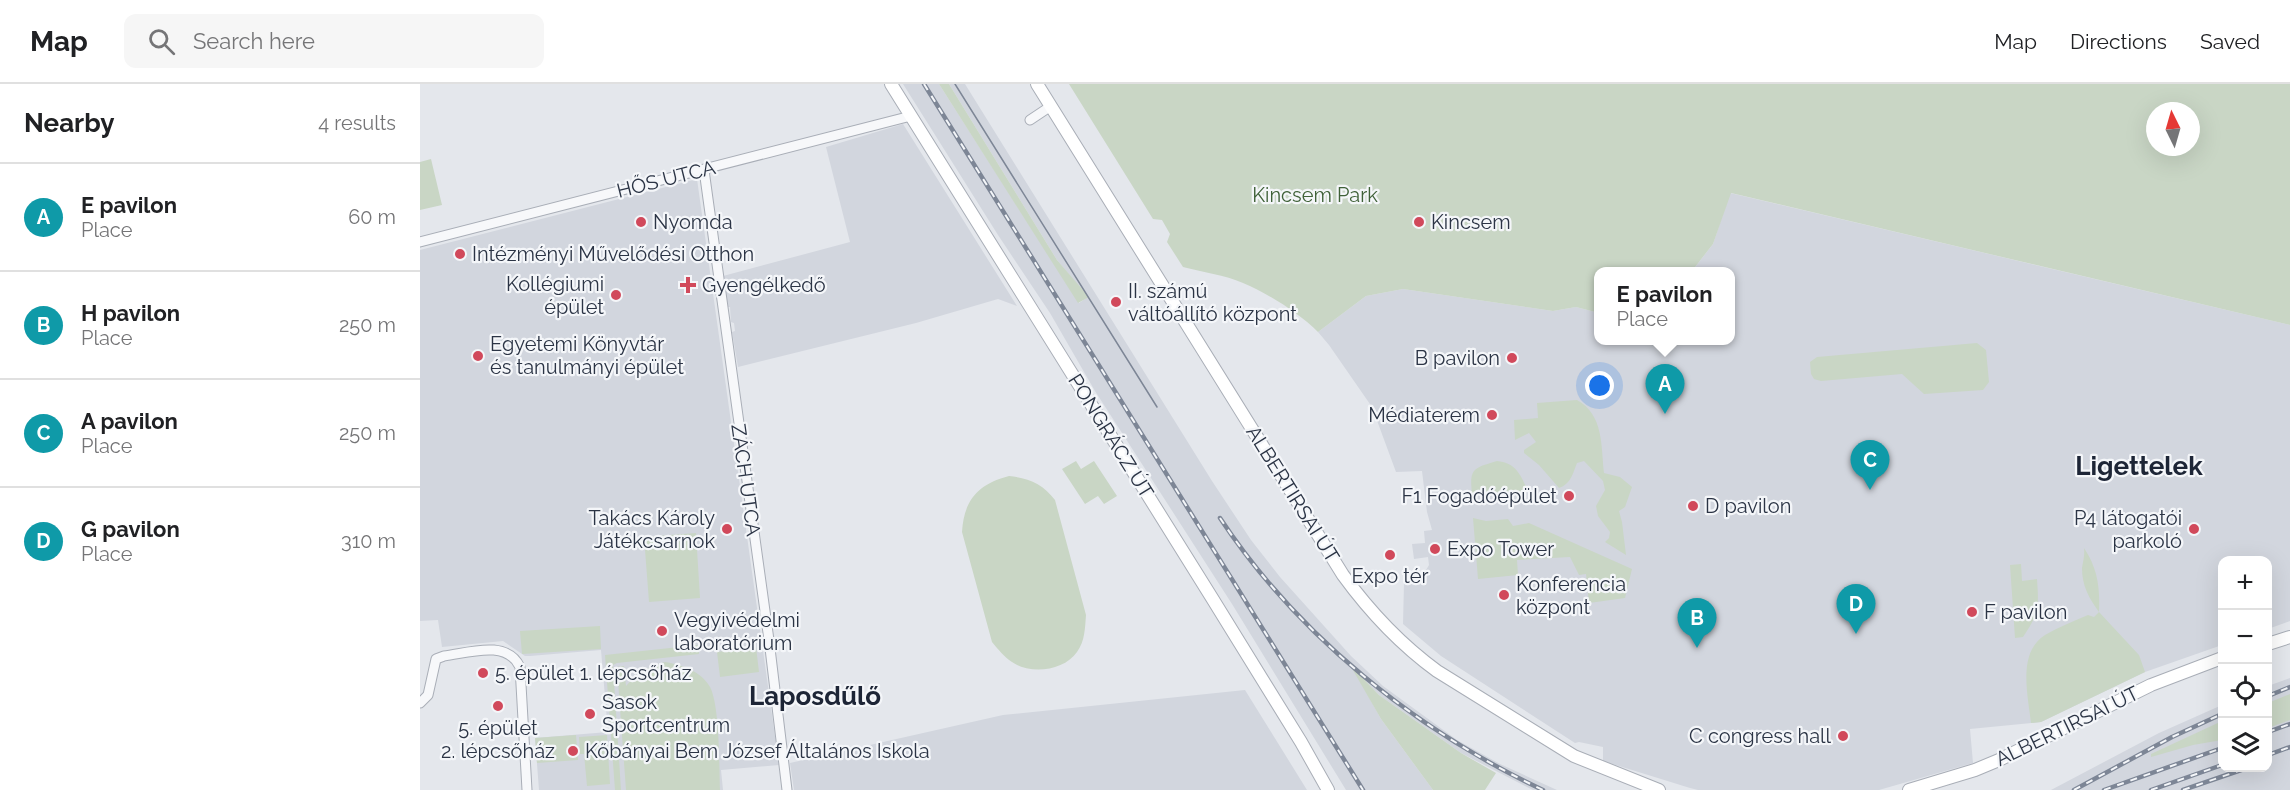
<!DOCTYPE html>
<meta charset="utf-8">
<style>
:root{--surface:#fff;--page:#f6f6f6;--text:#202124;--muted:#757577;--line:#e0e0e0;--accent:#b45309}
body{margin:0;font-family:Raleway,sans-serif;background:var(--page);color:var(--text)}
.controls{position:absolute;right:18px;bottom:18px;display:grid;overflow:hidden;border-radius:12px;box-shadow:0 6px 24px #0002}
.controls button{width:54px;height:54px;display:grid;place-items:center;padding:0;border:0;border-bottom:2px solid var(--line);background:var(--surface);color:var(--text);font:30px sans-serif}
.compass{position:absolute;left:1726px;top:18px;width:54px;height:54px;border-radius:50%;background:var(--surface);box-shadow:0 6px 24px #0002;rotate:355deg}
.you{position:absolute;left:1180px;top:302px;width:21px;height:21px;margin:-15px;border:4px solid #fff;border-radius:50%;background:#1a73e8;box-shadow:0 0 0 9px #1a73e833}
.badge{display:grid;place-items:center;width:39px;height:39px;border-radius:50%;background:var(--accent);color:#fff;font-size:20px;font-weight:700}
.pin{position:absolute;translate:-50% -50px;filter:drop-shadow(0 2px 3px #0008)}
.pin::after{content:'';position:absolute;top:32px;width:21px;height:18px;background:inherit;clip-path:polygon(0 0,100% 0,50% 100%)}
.popup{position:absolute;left:1174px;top:183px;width:141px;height:78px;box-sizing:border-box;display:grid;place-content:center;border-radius:12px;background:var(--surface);filter:drop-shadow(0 2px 4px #0005);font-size:20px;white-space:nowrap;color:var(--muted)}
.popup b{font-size:22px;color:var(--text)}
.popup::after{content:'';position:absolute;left:50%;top:100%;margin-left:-12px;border:12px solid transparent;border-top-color:var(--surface)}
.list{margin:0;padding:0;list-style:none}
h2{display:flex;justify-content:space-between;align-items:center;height:78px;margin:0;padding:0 24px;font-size:26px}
h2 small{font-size:20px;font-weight:400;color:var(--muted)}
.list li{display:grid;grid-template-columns:39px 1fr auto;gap:18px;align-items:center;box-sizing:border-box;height:108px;padding:0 24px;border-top:2px solid var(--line)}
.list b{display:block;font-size:22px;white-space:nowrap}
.list p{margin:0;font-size:20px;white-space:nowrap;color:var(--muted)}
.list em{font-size:20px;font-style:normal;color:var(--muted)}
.icon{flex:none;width:33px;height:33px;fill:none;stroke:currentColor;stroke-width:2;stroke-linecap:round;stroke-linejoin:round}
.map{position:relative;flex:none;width:1870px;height:706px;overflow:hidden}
header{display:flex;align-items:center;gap:36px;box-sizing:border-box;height:84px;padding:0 30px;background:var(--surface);border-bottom:2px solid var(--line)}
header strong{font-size:28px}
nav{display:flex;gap:33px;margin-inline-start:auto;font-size:21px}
.search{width:420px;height:54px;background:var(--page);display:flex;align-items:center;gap:15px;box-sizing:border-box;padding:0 21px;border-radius:12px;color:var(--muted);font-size:22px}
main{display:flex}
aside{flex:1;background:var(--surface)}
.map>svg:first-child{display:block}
.built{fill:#d2d6de}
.green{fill:#c9d6c5;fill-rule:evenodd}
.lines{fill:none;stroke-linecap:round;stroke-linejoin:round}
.street-casing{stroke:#a9aeb7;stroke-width:11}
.secondary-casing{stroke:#a9aeb7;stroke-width:14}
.street{stroke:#f7f8fa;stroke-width:9}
.secondary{stroke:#fff;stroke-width:12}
.tram{stroke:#7d8696;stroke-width:1.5}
.rail-casing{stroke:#7d8696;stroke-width:4.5}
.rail{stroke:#f4f6f9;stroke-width:2;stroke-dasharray:7;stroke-linecap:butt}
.poi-dot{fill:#d1495b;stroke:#f4f6f9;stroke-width:2}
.labels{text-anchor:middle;stroke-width:4.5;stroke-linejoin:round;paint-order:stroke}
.street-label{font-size:20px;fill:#2b3445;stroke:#f4f6f9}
.park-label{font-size:20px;fill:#3f6138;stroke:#f4f6f9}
.poi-label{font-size:20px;fill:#2b3445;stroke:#f4f6f9;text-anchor:start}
.district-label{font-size:26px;font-weight:bold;fill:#1d2536;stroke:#f4f6f9}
</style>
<header>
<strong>Map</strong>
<div class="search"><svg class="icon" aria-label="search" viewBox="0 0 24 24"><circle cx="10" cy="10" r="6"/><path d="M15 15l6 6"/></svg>Search here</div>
<nav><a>Map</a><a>Directions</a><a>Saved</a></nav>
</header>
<main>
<aside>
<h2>Nearby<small>4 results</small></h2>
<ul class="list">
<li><span class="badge" style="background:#0f9aa8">A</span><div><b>E pavilon</b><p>Place</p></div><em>60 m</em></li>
<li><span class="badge" style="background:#0f9aa8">B</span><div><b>H pavilon</b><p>Place</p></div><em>250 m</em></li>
<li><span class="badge" style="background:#0f9aa8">C</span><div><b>A pavilon</b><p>Place</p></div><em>250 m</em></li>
<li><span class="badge" style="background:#0f9aa8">D</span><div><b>G pavilon</b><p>Place</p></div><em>310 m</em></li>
</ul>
</aside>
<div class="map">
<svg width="1870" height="706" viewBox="0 0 1870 706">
<rect width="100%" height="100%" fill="#e4e7ec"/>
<path class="built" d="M483 0H519L659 219 668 213 637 176 529 0H545L792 397 831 456 860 493 931 572 963 602 1037 656 1080 680 1137 706H1113L1041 669 959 611 933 584 961 635 1013 706H926L812 520 675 307 630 229 578 151Z
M483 40 597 222 578 215 496 239 318 283 312 248 315 247 314 239 311 238 310 223H307L303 192 430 158 406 63Z
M277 95 359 681 301 686 303 706H119L115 654 188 648 181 566 110 572H105L83 557 22 563 18 536 0 537V166Z
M1310 109 1870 241V537L1848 545V476H1802V561L1725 588 1621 638 1550 645 1553 679 1459 706H1278L1270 704 1183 677V663L1159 658 1155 659 1021 572 983 540 984 499 999 498 1009 481 1008 473 994 475 992 460 1005 459 1004 447 1012 446 1007 428 1002 387 976 388 952 323 909 261 898 248 946 212 983 205 1133 227 1156 223 1179 229V256H1311V188L1272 187 1293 160Z
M1870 594V706H1631L1739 649 1802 621V684H1848V602Z
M825 606 887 706H374L370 679 583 631Z"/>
<path class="green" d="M519 0H529L637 176 669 213 658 219Z
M649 0H1870V241L1311 109 1293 160 1272 187 1179 188V229L1156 223 1133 227 983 205 946 212 898 248C879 229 847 209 823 199 805 191 782 188 763 183L747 158 750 150 742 136 733 135ZM1735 27H1771V63H1735Z
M11 75 22 121 0 126V78Z
M1557 259 1566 266 1569 298 1563 306 1504 310 1482 290 1401 297 1394 295 1391 290 1390 278 1397 273Z
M1157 316C1184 331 1181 362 1184 389L1200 393 1212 403 1205 423 1199 427 1202 438 1206 471 1185 458 1189 454 1190 448 1178 432 1176 422 1185 406 1183 397 1164 377 1157 379C1153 389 1151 400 1139 404L1119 381 1104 369V366L1116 358 1109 349 1095 356 1094 336 1118 334 1117 319Z
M656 377 661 385 674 377 697 412 684 420 678 412 665 420 642 385Z
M1077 377C1095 379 1100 389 1107 405L1086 413 1052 409C1049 384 1054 384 1077 377Z
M589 392C609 394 623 400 635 416L666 531C665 544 665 557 657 568 644 587 610 591 592 578 584 573 578 565 572 558L542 448C544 416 558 400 589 392Z
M1053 434 1066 437 1088 435 1093 442 1109 439 1212 485 1205 514 1169 519 1166 490 1159 491 1150 473 1097 476 1098 491 1058 495Z
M276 449 280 514 229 518 224 453Z
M1664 464C1678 485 1680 504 1679 528L1719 571 1725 588 1621 638 1611 639C1608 611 1597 569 1625 551 1639 543 1654 537 1668 531L1674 533 1679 528C1669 514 1662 502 1662 484 1663 477 1665 471 1664 464Z
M1601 480 1602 497 1617 495C1619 524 1619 529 1603 553L1595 554 1590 481Z
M180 542 181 565 102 570 100 547Z
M278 561 279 570 197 579 193 581 201 706H195L185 571Z
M336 563 339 588 300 593 297 568Z
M245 578C262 581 281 587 290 603 300 622 299 682 300 706H206L197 583 204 582 206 602C217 589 229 582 245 578Z
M930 581 959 611 1041 669 1076 689 1065 706H1013L961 635Z
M1870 610V636L1848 644V619Z
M1802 637V656L1773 661 1731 673V670Z
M156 651 158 676 117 679 115 654Z
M187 651 190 700 167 702 164 670H160L159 653Z"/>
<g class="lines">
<defs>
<path id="street" d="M610 36 631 22
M284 86 349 556 367 706
M0 158 491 32
M0 619 8 611 16 575 24 572C48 569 87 555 100 583L107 706"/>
<path id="secondary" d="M471 0 792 514 881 658 908 706
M617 0 923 491C950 528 980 560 1017 587L1154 672 1239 706
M1848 560 1870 553
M1489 706 1555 686 1579 676 1731 601 1802 574"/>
</defs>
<use href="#street" class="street-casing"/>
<use href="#secondary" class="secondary-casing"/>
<use href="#street" class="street"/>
<use href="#secondary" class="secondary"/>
<path class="tram" d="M535 0 737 323"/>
<defs>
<path id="rail" d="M504 0 943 706
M800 434C878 552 996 646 1123 706
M1848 612 1870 603
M1848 648 1870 640
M1848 671 1870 663
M1654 706 1752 653 1802 630
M1684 706 1802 664
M1731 706 1802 681
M1763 706 1827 684"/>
</defs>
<use href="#rail" class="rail-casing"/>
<use href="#rail" class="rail"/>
</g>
<g class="poi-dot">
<circle cx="221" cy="138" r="6"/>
<circle cx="999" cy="138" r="6"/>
<circle cx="40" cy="170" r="6"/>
<path d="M265 192h6v6h6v6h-6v6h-6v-6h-6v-6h6z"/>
<circle cx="196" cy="211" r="6"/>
<circle cx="696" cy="218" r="6"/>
<circle cx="58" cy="272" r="6"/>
<circle cx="1092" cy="274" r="6"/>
<circle cx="1072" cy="331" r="6"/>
<circle cx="1149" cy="412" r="6"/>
<circle cx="1273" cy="422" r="6"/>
<circle cx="307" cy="445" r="6"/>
<circle cx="1774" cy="445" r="6"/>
<circle cx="1015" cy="465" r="6"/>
<circle cx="970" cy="471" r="6"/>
<circle cx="1084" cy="511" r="6"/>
<circle cx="1552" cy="528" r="6"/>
<circle cx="242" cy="547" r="6"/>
<circle cx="63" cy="589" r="6"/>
<circle cx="78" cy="622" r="6"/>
<circle cx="170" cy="630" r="6"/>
<circle cx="1423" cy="652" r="6"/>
<circle cx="153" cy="667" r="6"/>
</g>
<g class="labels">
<g class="street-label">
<text transform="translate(246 95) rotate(-14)" y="7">HŐS UTCA</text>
<text transform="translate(691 352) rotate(58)" y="7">PONGRÁCZ ÚT</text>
<text transform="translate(326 396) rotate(82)" y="7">ZÁCH UTCA</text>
<text transform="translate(873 410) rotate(58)" y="7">ALBERTIRSAI ÚT</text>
<text transform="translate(1647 642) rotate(-26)" y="7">ALBERTIRSAI ÚT</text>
</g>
<g class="park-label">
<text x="895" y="118">Kincsem Park</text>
</g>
<g class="poi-label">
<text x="233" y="145">Nyomda</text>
<text x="1011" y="145">Kincsem</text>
<text x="52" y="177">Intézményi Művelődési Otthon</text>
<text x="184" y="207" text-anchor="end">Kollégiumi<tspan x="184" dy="23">épület</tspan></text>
<text x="282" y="208">Gyengélkedő</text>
<text x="708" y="214">II. számú<tspan x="708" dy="23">váltóállító központ</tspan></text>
<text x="70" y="267">Egyetemi Könyvtár<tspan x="70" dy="23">és tanulmányi épület</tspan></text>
<text x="1080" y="281" text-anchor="end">B pavilon</text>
<text x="1060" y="338" text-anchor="end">Médiaterem</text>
<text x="1137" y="419" text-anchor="end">F1 Fogadóépület</text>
<text x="1285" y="429">D pavilon</text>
<text x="295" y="441" text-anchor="end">Takács Károly<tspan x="295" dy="23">Játékcsarnok</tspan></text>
<text x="1762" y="441" text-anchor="end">P4 látogatói<tspan x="1762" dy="23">parkoló</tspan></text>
<text x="1027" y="472">Expo Tower</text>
<text x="970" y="499" text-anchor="middle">Expo tér</text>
<text x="1096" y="507">Konferencia<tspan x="1096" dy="23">központ</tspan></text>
<text x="1564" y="535">F pavilon</text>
<text x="254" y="543">Vegyivédelmi<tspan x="254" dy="23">laboratórium</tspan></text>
<text x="75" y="596">5. épület 1. lépcsőház</text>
<text x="182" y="625">Sasok<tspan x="182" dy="23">Sportcentrum</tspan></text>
<text x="78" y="651" text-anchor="middle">5. épület<tspan x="78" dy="23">2. lépcsőház</tspan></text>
<text x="1411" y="659" text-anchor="end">C congress hall</text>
<text x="165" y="674">Kőbányai Bem József Általános Iskola</text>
</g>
<g class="district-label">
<text x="1719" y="391">Ligettelek</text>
<text x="395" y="621">Laposdűlő</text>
</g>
</g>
</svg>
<div class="controls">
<button>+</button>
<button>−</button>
<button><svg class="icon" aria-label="locate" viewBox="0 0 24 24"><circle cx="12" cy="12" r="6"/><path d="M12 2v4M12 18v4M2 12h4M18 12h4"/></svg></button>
<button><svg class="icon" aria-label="layers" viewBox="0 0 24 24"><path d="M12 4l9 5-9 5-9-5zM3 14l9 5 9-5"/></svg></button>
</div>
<svg class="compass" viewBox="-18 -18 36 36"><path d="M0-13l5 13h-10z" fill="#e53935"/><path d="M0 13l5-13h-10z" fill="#757577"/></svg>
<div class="you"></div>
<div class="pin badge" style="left:1245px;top:330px;background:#0f9aa8">A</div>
<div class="popup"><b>E pavilon</b>Place</div>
<div class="pin badge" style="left:1277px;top:564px;background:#0f9aa8">B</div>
<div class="pin badge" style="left:1450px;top:406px;background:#0f9aa8">C</div>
<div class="pin badge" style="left:1436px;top:550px;background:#0f9aa8">D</div>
</div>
</main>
